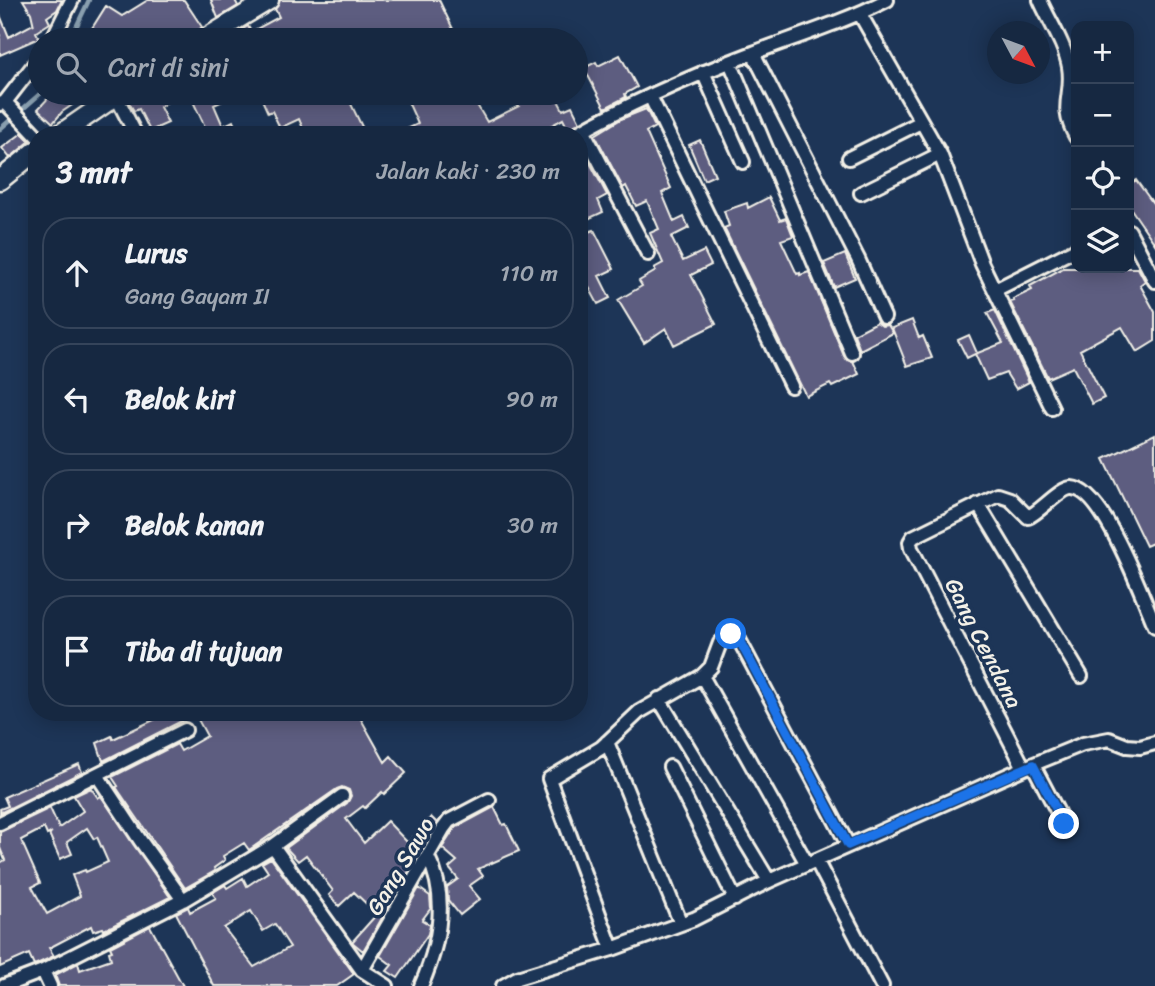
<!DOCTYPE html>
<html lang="id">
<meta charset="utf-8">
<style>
:root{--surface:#162841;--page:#23344c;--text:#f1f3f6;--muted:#9ea6b1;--line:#35445a}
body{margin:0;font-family:Sriracha,sans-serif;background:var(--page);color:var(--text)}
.controls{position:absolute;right:21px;top:21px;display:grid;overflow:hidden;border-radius:14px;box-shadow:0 4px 18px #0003}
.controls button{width:63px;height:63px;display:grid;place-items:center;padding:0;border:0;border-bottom:2px solid var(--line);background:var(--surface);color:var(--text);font:35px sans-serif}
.compass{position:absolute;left:987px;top:21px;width:63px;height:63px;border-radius:50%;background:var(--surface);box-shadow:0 4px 18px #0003;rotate:131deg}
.stop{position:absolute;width:21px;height:21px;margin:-16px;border:5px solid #1a73e8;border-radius:50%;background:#fff}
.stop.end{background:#1a73e8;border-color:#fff;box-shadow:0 2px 7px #0008}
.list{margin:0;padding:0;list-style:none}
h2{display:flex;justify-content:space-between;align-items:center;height:91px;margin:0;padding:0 28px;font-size:30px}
h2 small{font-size:23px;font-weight:400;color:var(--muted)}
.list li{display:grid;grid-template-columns:46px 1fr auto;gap:21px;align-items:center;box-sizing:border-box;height:112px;margin:0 14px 14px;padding:0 14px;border:2px solid var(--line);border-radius:28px}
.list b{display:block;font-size:26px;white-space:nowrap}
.list p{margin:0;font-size:23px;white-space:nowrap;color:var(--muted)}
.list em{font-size:23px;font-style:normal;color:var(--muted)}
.icon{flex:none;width:38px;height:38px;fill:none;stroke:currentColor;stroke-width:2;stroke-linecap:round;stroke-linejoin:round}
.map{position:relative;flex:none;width:1155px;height:986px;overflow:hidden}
.search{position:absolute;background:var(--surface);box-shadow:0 4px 18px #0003;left:28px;top:28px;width:560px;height:77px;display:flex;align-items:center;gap:18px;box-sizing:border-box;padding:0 24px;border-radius:38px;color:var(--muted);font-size:26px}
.panel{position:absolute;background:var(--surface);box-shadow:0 4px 18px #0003;left:28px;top:126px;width:560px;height:595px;border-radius:28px}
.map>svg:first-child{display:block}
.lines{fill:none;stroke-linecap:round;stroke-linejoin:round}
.stream{stroke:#899faf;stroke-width:4.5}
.building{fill:#5d5d80;stroke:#f4f1e8;stroke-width:2;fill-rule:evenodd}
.street-casing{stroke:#f4f1e8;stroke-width:18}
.secondary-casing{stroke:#f4f1e8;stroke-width:23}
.street{stroke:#1d3557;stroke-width:12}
.secondary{stroke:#1d3557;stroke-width:18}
.route{stroke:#1a73e8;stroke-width:9}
.labels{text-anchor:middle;stroke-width:7;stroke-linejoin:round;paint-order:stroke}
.street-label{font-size:23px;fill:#f4f1e8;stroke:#1d3557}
</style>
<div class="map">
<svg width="1155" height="986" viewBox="0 0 1155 986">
<rect width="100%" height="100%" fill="#1d3557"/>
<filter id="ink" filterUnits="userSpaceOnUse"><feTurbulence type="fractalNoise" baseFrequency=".0143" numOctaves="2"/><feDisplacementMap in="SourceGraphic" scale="14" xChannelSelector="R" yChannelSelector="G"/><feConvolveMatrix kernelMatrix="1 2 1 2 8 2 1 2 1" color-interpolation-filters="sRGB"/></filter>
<g filter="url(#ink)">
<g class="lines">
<path class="stream" d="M70 40 89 0
M0 129 41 93"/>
</g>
<path class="building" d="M23 0H62L57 10 47 17 50 23 36 32 39 38 0 55V15L9 37 33 24 34 26 31 13Z
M148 0H184L202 27 189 40H100L89 33 106 6 122 16Z
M211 0H235L238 6 218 18Z
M280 0H439L453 29 432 40H237L235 34 248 26 251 32 279 17 275 9Z
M620 55 637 87 625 94 626 97 605 108 584 68 596 62 598 66Z
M53 93H90L62 112 53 123 38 109Z
M143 93H182L160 107 168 123 150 131 139 109 134 111 128 101Z
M189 93H240L214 105 223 126 233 121 239 135H204L208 133Z
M259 93H366L350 102 366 135H306L299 119 280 128 272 111 268 113Z
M404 93H452L455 97 463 93H470L487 122 519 106 513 93H554L563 110 572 106 580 122 568 129 563 119 534 135H394L418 124Z
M646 109 655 127 646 132 671 188 662 193 674 222 684 217 689 228 671 237 683 261 704 251 711 265 691 275 716 324 674 345 666 328 644 343 618 300 642 286 639 281 656 271 654 268 663 263 650 233 659 229 647 201 636 206 626 186 623 188 595 135 621 119Z
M22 133 30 141 10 158 2 148Z
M700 140 715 175 704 180 689 145Z
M579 142 607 195 598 200 603 212 579 223Z
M1136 180 1155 206V244L1129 206V185Z
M769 197 780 220 786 218 793 236 781 240 797 274 800 273V275L809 272 844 356 847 360 853 361 859 374 832 387 830 384 806 396 724 228 729 226 724 211 747 203 748 208Z
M594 230 614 269 599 276 610 298 598 304 579 269V235Z
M845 254 855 278 834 287 824 263Z
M1063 268H1138L1145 281 1140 285 1155 312V341L1137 352 1122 327 1080 350 1104 398 1092 404 1073 367 1048 378 1010 302 1014 301 1013 299 1032 290 1030 286Z
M995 310 1029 382 1016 389 1006 373 987 380 975 354 1003 343 987 313Z
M912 320 919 338 923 336 932 358 907 366 892 328Z
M877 322 882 326 888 325 893 333 860 350 854 334Z
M969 335 977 353 967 358 958 340Z
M1155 434V542L1146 546 1104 459Z
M154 712H357L385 762 391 756 406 773 384 794 382 792 365 808 363 806 346 819 364 843 387 821 408 843 431 817 437 823 363 951 352 942 377 914 354 892 339 906 329 895 333 891 306 855 298 861 286 848 347 803 351 796 349 790 342 787 337 789 249 850 244 843 223 856 225 860 214 868 215 871 185 888 116 787 118 786 112 777 177 744 181 751 207 736 195 714 103 761 97 743 112 736 113 739 158 718Z
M79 764 82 772 0 813V809L8 806 4 797Z
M91 788 98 798 101 796 170 897 104 930 103 928 93 931 91 926 49 948 54 956 39 963 34 965 29 954 0 967V863L5 860 0 848V832L50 808 59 828 83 811 74 796ZM44 828 47 835 52 832 49 834 60 859 72 854 67 842 87 828 94 839 97 837 108 862 86 872 85 870 72 875 80 896 47 914 32 887 40 883 21 840Z
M494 807 503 825 506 824 519 851 478 869 483 876 469 886 480 899 460 915 448 900 447 887 458 879 449 868 457 861 442 848 455 828Z
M271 858 354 974 337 986H214L176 913 188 907 190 912 216 898 212 893 225 885 227 888 243 878 247 886 268 872 262 863ZM251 911 263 931 275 924 290 947 254 967 224 928Z
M419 888 430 896 431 908 422 920 430 925 428 934 398 978 387 971 392 965 380 956Z
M150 926 183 986H59L55 975 78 963 80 970 111 959 109 952 112 951 110 947Z"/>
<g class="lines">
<defs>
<path id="street" d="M1040 0C1049 21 1065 44 1069 67 1074 96 1058 104 1076 137
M860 14 940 154 982 264 1052 408
M52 40 72 0
M753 53 858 259 884 317
M730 62 852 353
M703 72 743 162
M116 96 136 135
M650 96 791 386
M5 102 40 57
M0 104 5 102 37 136
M583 130 648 254
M574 135C631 102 692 76 753 53 798 36 844 22 887 0
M849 158 921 122
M861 193 940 154
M1129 231 1155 281
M995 290 1076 249
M978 504 1081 676
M702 676 807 864
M659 699 769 881
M607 742 681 924
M1033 765 1064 824
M670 767 735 899
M1024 768 911 548 910 542 913 537 998 495 1010 499 1028 517C1040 512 1061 487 1072 488 1104 490 1143 598 1155 626
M97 775 140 840 183 900
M0 823 185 730
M273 846 362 970 387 986
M816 860 882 986
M612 949 549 779 601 748 639 712 702 676 711 667 720 643 733 632 736 634 848 845
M362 970 443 829 449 821 489 800
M43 971 50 986
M4 986 43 971 183 900 273 846 342 796
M421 986C439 945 449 898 428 857
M503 986 517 978 612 949 694 919 769 881 1024 768 1083 744 1109 739 1127 746 1140 747 1155 743"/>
<path id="secondary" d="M203 40 269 0
M59 135 120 93
M0 180 37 150"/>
</defs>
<use href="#street" class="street-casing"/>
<use href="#secondary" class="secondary-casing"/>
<use href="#street" class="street"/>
<use href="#secondary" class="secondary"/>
</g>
</g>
<g class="lines" filter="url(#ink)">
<path class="route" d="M731 634H736L848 845 1033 765 1064 824"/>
</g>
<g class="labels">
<g class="street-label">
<text transform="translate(984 643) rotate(63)" y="8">Gang Cendana</text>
<text transform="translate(400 866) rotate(-59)" y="8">Gang Sawo</text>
</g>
</g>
</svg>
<div class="controls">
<button>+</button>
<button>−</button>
<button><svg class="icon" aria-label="locate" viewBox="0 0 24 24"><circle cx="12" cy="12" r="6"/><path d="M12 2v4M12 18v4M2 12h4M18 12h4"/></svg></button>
<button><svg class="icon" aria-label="layers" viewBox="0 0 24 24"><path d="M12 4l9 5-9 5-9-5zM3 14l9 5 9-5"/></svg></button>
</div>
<svg class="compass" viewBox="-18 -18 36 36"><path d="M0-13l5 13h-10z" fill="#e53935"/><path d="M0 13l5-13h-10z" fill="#9ea6b1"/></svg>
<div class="stop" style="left:731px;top:634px"></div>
<div class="stop end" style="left:1064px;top:824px"></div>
<div class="search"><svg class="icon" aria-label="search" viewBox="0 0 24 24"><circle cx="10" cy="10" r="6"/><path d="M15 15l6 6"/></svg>Cari di sini</div>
<section class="panel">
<h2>3 mnt<small>Jalan kaki · 230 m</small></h2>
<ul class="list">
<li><svg class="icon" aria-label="ahead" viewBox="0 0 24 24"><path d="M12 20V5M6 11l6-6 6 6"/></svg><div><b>Lurus</b><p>Gang Gayam II</p></div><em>110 m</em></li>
<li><svg class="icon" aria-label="left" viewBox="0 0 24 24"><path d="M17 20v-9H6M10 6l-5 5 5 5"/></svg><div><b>Belok kiri</b></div><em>90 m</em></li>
<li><svg class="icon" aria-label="right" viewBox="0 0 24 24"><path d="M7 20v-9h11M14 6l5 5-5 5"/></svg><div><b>Belok kanan</b></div><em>30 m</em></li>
<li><svg class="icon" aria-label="arrive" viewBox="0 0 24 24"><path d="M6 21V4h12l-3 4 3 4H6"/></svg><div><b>Tiba di tujuan</b></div></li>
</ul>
</section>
</div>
